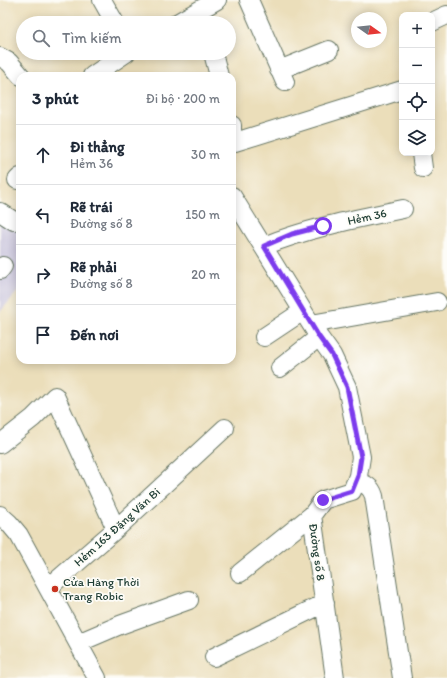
<!DOCTYPE html>
<html lang="vi">
<meta charset="utf-8">
<style>
:root{--surface:#fff;--page:#f6f6f7;--text:#1f2937;--muted:#747a83;--line:#e0e1e3}
body{margin:0;font-family:Itim,sans-serif;background:var(--page);color:var(--text)}
.controls{position:absolute;right:12px;top:12px;display:grid;overflow:hidden;border-radius:8px;box-shadow:0 2px 10px #0003}
.controls button{width:36px;height:36px;display:grid;place-items:center;padding:0;border:0;border-bottom:1px solid var(--line);background:var(--surface);color:var(--text);font:20px sans-serif}
.compass{position:absolute;left:351px;top:12px;width:36px;height:36px;border-radius:50%;background:var(--surface);box-shadow:0 2px 10px #0003;rotate:105deg}
.stop{position:absolute;width:12px;height:12px;margin:-9px;border:3px solid #7c3aed;border-radius:50%;background:#fff}
.stop.end{background:#7c3aed;border-color:#fff;box-shadow:0 1px 4px #0008}
.list{margin:0;padding:0;list-style:none}
h2{display:flex;justify-content:space-between;align-items:center;height:52px;margin:0;padding:0 16px;font-size:17px}
h2 small{font-size:13px;font-weight:400;color:var(--muted)}
.list li{display:grid;grid-template-columns:26px 1fr auto;gap:12px;align-items:center;box-sizing:border-box;height:60px;padding:0 16px;border-top:1px solid var(--line)}
.list b{display:block;font-size:15px;white-space:nowrap}
.list p{margin:0;font-size:13px;white-space:nowrap;color:var(--muted)}
.list em{font-size:13px;font-style:normal;color:var(--muted)}
.icon{flex:none;width:22px;height:22px;fill:none;stroke:currentColor;stroke-width:2;stroke-linecap:round;stroke-linejoin:round}
.map{position:relative;flex:none;width:447px;height:678px;overflow:hidden}
.search{position:absolute;background:var(--surface);box-shadow:0 2px 10px #0003;left:16px;top:16px;width:220px;height:44px;display:flex;align-items:center;gap:10px;box-sizing:border-box;padding:0 14px;border-radius:22px;color:var(--muted);font-size:15px}
.panel{position:absolute;background:var(--surface);box-shadow:0 2px 10px #0003;left:16px;top:72px;width:220px;height:292px;border-radius:12px}
.map>svg:first-child{display:block}
.industrial{fill:#c5c0da}
.lines{fill:none;stroke-linecap:round;stroke-linejoin:round}
.minor-casing{stroke:#667563;stroke-width:20}
.minor{stroke:#fff;stroke-width:18}
.route{stroke:#7c3aed;stroke-width:5}
.poi-dot{fill:#c8321e;stroke:#fdfcf7;stroke-width:1.5}
.labels{text-anchor:middle;stroke-width:3.5;stroke-linejoin:round;paint-order:stroke}
.street-label{font-size:12px;fill:#1f3d34;stroke:#fdfcf7}
.poi-label{font-size:12px;fill:#1f3d34;stroke:#fdfcf7;text-anchor:start}
</style>
<div class="map">
<svg width="447" height="678" viewBox="0 0 447 678">
<rect width="100%" height="100%" fill="#fdfcf7"/>
<filter id="ink" filterUnits="userSpaceOnUse"><feTurbulence type="fractalNoise" baseFrequency=".025" numOctaves="2"/><feDisplacementMap in="SourceGraphic" scale="8" xChannelSelector="R" yChannelSelector="G"/><feConvolveMatrix kernelMatrix="1 2 1 2 8 2 1 2 1" color-interpolation-filters="sRGB"/></filter>
<filter id="wash" filterUnits="userSpaceOnUse"><feTurbulence type="fractalNoise" baseFrequency=".012" numOctaves="4" result="noise"/><feDisplacementMap in="SourceGraphic" scale="16" xChannelSelector="R" yChannelSelector="G"/><feGaussianBlur stdDeviation="0.9" result="paint"/><feColorMatrix in="noise" values="0 0 0 0 0 0 0 0 0 0 0 0 0 0 0 0 0 1.4 0 .05"/><feComposite in="paint" operator="in"/></filter>
<g filter="url(#wash)">
<rect width="100%" height="100%" fill="#ebdeba"/>
<path class="industrial" d="M0 204 20 219V289L0 312Z"/>
</g>
<g filter="url(#ink)">
<g class="lines">
<defs>
<path id="minor" d="M102 0 115 23
M249 0 285 82
M432 22 447 15
M177 23 217 0
M213 53 219 76
M0 57 9 62 21 76
M279 70 329 50
M92 76 126 53
M232 125V131
M232 143 402 90
M421 153 423 168
M17 180 20 177
M232 196 319 337 332 355 347 387 361 457 358 476 352 491 323 500 312 515 335 678
M0 212 14 221
M264 246C309 228 355 219 403 209
M0 270 3 266
M311 324 437 302
M264 337 303 311
M280 368 319 337
M0 444 33 418 55 396 116 529
M356 481C365 484 371 486 374 496L402 678
M0 515 9 523 19 535 97 678
M240 573 312 515
M48 588 116 529 225 428
M78 643 120 625 189 600
M214 657 325 603"/>
</defs>
<use href="#minor" class="minor-casing"/>
<use href="#minor" class="minor"/>
</g>
</g>
<g class="lines" filter="url(#ink)">
<path class="route" d="M323 226 292 234 264 246 319 337 332 355 347 387 361 457 358 476 352 491 323 500"/>
</g>
<circle class="poi-dot" cx="55" cy="589" r="4"/>
<g class="labels">
<g class="street-label">
<text transform="translate(367 217) rotate(-12)" y="4">Hẻm 36</text>
<text transform="translate(117 527) rotate(-42)" y="4">Hẻm 163 Đặng Văn Bi</text>
<text transform="translate(317 552) rotate(82)" y="4">Đường số 8</text>
</g>
<g class="poi-label">
<text x="63" y="586">Cửa Hàng Thời<tspan x="63" dy="14">Trang Robic</tspan></text>
</g>
</g>
</svg>
<div class="controls">
<button>+</button>
<button>−</button>
<button><svg class="icon" aria-label="locate" viewBox="0 0 24 24"><circle cx="12" cy="12" r="6"/><path d="M12 2v4M12 18v4M2 12h4M18 12h4"/></svg></button>
<button><svg class="icon" aria-label="layers" viewBox="0 0 24 24"><path d="M12 4l9 5-9 5-9-5zM3 14l9 5 9-5"/></svg></button>
</div>
<svg class="compass" viewBox="-18 -18 36 36"><path d="M0-13l5 13h-10z" fill="#e53935"/><path d="M0 13l5-13h-10z" fill="#747a83"/></svg>
<div class="stop" style="left:323px;top:226px"></div>
<div class="stop end" style="left:323px;top:500px"></div>
<div class="search"><svg class="icon" aria-label="search" viewBox="0 0 24 24"><circle cx="10" cy="10" r="6"/><path d="M15 15l6 6"/></svg>Tìm kiếm</div>
<section class="panel">
<h2>3 phút<small>Đi bộ · 200 m</small></h2>
<ul class="list">
<li><svg class="icon" aria-label="ahead" viewBox="0 0 24 24"><path d="M12 20V5M6 11l6-6 6 6"/></svg><div><b>Đi thẳng</b><p>Hẻm 36</p></div><em>30 m</em></li>
<li><svg class="icon" aria-label="left" viewBox="0 0 24 24"><path d="M17 20v-9H6M10 6l-5 5 5 5"/></svg><div><b>Rẽ trái</b><p>Đường số 8</p></div><em>150 m</em></li>
<li><svg class="icon" aria-label="right" viewBox="0 0 24 24"><path d="M7 20v-9h11M14 6l5 5-5 5"/></svg><div><b>Rẽ phải</b><p>Đường số 8</p></div><em>20 m</em></li>
<li><svg class="icon" aria-label="arrive" viewBox="0 0 24 24"><path d="M6 21V4h12l-3 4 3 4H6"/></svg><div><b>Đến nơi</b></div></li>
</ul>
</section>
</div>
